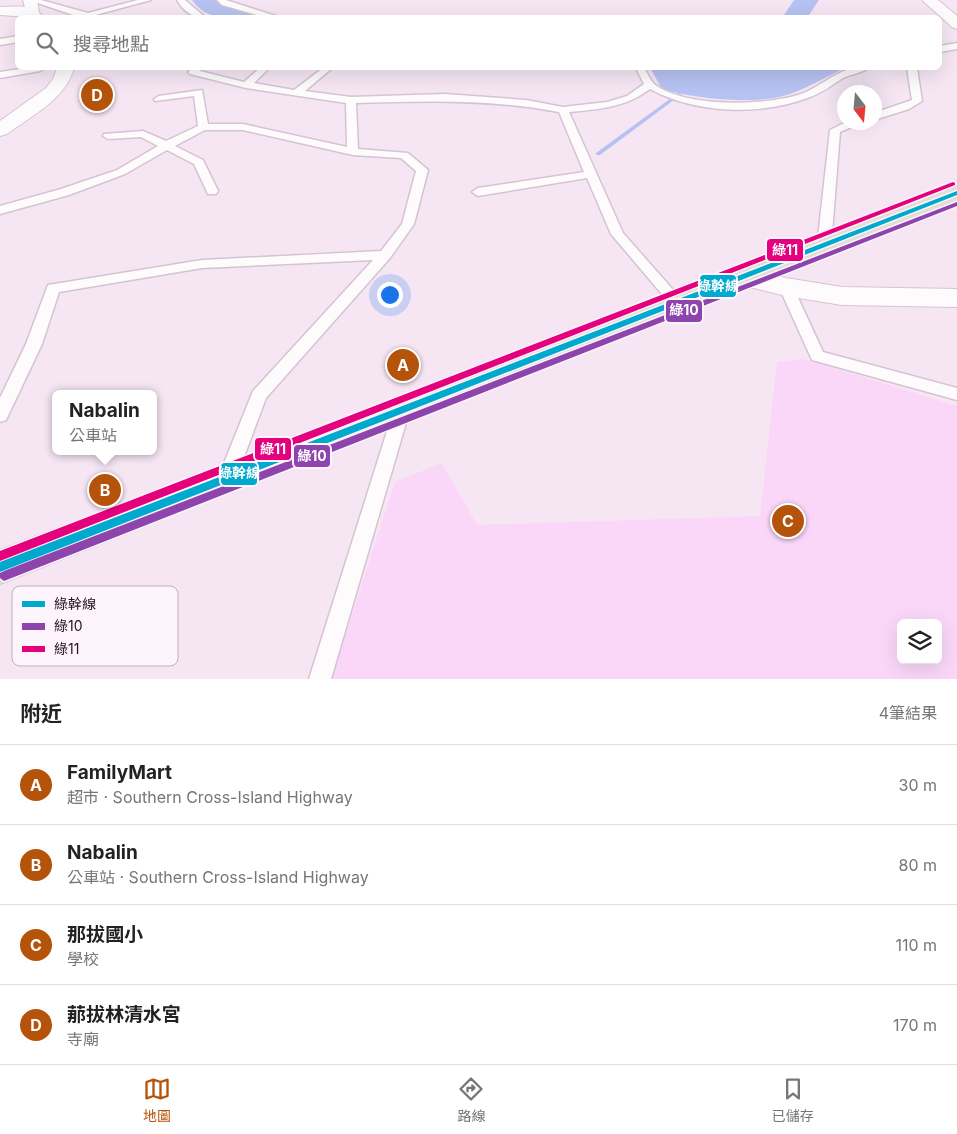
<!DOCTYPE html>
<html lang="zh-TW">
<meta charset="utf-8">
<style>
:root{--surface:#fff;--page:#f2f2f2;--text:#222;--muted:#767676;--line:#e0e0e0;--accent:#b45309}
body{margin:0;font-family:Inter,"Noto Sans TC",sans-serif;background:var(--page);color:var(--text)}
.controls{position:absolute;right:15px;bottom:15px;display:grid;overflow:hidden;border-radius:8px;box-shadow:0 5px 20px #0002}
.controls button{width:45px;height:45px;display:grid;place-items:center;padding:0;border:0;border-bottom:1px solid var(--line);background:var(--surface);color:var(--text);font:25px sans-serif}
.compass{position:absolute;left:837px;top:85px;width:45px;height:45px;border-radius:50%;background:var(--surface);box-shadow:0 5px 20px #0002;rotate:164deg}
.you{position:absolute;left:389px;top:294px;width:18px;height:18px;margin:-12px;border:4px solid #fff;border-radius:50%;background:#1a73e8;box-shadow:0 0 0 8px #1a73e833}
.badge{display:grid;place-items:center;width:32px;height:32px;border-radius:50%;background:var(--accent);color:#fff;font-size:16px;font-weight:700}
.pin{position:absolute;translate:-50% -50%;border:2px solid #fff;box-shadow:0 1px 5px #0006}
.popup{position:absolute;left:52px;top:390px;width:105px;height:65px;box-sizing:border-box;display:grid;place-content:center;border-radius:8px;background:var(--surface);filter:drop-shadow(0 1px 4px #0005);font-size:16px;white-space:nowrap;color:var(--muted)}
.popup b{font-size:19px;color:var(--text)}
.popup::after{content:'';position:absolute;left:50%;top:100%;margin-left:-10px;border:10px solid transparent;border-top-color:var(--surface)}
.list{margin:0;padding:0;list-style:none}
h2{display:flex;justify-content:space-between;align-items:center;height:65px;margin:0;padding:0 20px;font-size:21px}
h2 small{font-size:16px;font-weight:400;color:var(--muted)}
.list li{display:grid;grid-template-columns:32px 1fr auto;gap:15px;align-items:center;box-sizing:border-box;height:80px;padding:0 20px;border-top:1px solid var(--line)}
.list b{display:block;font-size:19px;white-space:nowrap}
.list p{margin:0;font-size:16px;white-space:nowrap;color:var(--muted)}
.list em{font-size:16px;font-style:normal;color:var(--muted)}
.icon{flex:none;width:28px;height:28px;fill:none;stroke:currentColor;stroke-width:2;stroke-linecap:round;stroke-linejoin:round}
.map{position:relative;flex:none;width:957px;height:679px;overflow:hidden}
.search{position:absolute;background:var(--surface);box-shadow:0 5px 20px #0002;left:15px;right:15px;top:15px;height:55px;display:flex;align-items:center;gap:12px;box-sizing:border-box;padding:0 18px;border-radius:8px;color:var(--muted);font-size:19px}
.sheet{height:385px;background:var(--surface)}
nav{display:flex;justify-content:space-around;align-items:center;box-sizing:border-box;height:70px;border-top:1px solid var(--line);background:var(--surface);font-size:14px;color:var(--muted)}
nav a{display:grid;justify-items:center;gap:2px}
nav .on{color:var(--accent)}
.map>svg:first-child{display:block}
.built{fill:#fad7f8;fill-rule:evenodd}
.water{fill:#b6c2f1}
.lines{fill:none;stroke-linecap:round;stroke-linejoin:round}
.stream{fill:#b6c2f1;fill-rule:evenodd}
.river{fill:#b6c2f1;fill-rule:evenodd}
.service-casing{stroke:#d4c4d2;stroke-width:3}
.minor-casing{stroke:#d4c4d2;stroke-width:2}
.tertiary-casing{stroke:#d4c4d2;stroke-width:2}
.primary-casing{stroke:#d0c7cf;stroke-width:2}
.service{fill:#fefbfd;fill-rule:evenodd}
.minor{fill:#fefbfd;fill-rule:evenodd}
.tertiary{fill:#fefbfd;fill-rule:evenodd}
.primary{fill:#e2ddd6;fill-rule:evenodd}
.bus-1-casing{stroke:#fdf4fc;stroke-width:3}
.bus-2-casing{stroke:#fdf4fc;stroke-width:3}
.bus-3-casing{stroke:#fdf4fc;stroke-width:3}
.bus-1{fill:#00a9ce;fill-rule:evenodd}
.bus-2{fill:#8e44ad;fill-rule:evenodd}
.bus-3{fill:#e5007d;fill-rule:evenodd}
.key{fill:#fdf4fc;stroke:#bbb0bb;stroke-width:1}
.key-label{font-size:14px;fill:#221322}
.line-badge{stroke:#fdf4fc;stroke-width:2}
.badge-label{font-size:14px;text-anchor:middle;font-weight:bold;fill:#fff}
</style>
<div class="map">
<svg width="957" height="679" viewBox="0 0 957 679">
<rect width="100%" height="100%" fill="#f6e6f4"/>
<path class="built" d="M804 359 957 406V679H331L395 482 442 463 477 525 760 516 777 362ZM901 623H938V660H901Z"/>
<path class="water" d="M650 68H845C828 76 811 86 793 93 760 106 695 99 662 89Z"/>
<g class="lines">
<path class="stream" d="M678 93 682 94 600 155H596V153Z"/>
<path class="river" d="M192 0H217L256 13 259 18C235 18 208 23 192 0Z
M794 0H819L807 18H782Z"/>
<defs>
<path id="service" d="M29 0H41L88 13 138 0H151L88 17 73 15Z
M177 0H185L206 18C193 18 183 11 177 0Z
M217 0H226L282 18H267L222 5Z
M18 36V42L0 45V39Z
M957 43V49L940 52V46Z
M27 68H45L40 71 0 78V72Z
M193 68H202L200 71 244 82 260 68H269L254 83 294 90 323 68H332L305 91 351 97 445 94 526 100 563 107 607 102 627 96 644 84 636 68H644C647 72 650 80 654 84 686 108 765 106 801 94 824 86 841 64 868 68 862 73 851 74 843 78 832 85 822 93 810 97 761 116 696 114 650 89 624 108 600 109 569 112L623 233 682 300 684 303 682 306H672L611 234 587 178 478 196 472 192 478 188 584 172 559 112C490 99 426 101 356 103L358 149 408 153 428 170 414 224 390 258 266 398 236 478 233 484 227 486 221 484 218 478 253 391 373 260 202 268 59 292 42 344 6 420 0 422V398L26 344 48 285 202 260 381 251 402 224 416 171 401 158 353 155 243 130H205L175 146 203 160 218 191 216 194H208L194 164 167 150 125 174 69 195 0 214V206L61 189 117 170 158 146 141 137 108 139 103 136 104 134 143 131 166 141 198 126 194 96 155 101 154 99 159 96 202 90 208 124H243L347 147 346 103 246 88 190 74 188 72Z
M907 68H917L922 101 909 109 874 120V113L912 100Z
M846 122H863L840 132 831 246 824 250 817 246 830 130Z
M786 282 791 284 793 287 823 352 957 388V400L812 360 779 287 781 284Z
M402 402 408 404 410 409 331 679H309L394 409 396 404Z"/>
<path id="minor" d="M23 0H37L39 12 37 15H27Z
M922 0H938L957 16V29L952 27Z"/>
<path id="tertiary" d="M0 7C16 7 34 3 44 18L0 15Z
M57 68H74C66 99 31 116 7 134L0 136V121L46 88 53 79Z
M743 269 786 278 842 287 957 289V307L842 305 786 296 734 283 730 277 734 271Z"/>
<path id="primary" d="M957 186V201L0 584V550Z"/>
</defs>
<use href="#service" class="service-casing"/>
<use href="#minor" class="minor-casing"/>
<use href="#tertiary" class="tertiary-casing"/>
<use href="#primary" class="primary-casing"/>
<use href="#service" class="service"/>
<use href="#minor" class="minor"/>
<use href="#tertiary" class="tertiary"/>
<use href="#primary" class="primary"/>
<defs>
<path id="bus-1" d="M957 191V195L0 572V562Z"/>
<path id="bus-2" d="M957 202V206L4 581 0 578V573L4 571Z"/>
<path id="bus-3" d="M953 182 955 183V185L0 561V551Z"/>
</defs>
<use href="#bus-1" class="bus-1-casing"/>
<use href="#bus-2" class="bus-2-casing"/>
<use href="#bus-3" class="bus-3-casing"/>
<use href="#bus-1" class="bus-1"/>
<use href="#bus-2" class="bus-2"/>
<use href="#bus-3" class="bus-3"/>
</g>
<rect x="12" y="586" width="166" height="80" rx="8" class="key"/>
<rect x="22" y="601" width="23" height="6" fill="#00a9ce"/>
<rect x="22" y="623" width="23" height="7" fill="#8e44ad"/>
<rect x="22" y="646" width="23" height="6" fill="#e5007d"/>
<g class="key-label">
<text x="54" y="609">綠幹線</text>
<text x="54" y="631">綠10</text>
<text x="54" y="654">綠11</text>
</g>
<g class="line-badge">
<rect x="766" y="238" width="38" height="24" rx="5" fill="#e5007d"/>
<rect x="699" y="274" width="38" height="24" rx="5" fill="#00a9ce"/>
<rect x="665" y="299" width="38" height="24" rx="5" fill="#8e44ad"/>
<rect x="254" y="437" width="38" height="24" rx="5" fill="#e5007d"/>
<rect x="293" y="444" width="38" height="24" rx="5" fill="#8e44ad"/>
<rect x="220" y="462" width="38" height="24" rx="5" fill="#00a9ce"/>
</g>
<g class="badge-label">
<text x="785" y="255">綠11</text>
<text x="718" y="291">綠幹線</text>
<text x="684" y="315">綠10</text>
<text x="273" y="454">綠11</text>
<text x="312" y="461">綠10</text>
<text x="239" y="478">綠幹線</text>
</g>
</svg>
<div class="controls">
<button><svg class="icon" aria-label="layers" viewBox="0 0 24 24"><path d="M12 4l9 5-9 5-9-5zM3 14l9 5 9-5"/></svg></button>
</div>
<svg class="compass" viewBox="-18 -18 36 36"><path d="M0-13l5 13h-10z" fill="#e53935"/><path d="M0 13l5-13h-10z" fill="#767676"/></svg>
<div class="you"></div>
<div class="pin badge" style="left:403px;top:365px">A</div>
<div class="pin badge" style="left:105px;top:490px">B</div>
<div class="popup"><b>Nabalin</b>公車站</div>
<div class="pin badge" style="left:788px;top:521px">C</div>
<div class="pin badge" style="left:97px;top:95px">D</div>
<div class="search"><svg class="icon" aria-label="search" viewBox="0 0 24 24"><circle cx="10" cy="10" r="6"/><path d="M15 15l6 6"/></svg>搜尋地點</div>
</div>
<section class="sheet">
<h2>附近<small>4筆結果</small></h2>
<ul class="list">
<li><span class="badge">A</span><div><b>FamilyMart</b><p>超市 · Southern Cross-Island Highway</p></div><em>30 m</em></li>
<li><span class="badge">B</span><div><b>Nabalin</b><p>公車站 · Southern Cross-Island Highway</p></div><em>80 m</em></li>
<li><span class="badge">C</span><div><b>那拔國小</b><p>學校</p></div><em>110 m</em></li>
<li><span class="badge">D</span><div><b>𦰡拔林清水宮</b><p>寺廟</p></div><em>170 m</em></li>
</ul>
</section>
<nav>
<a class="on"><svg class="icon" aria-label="map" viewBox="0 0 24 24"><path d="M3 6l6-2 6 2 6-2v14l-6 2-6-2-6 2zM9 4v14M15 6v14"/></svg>地圖</a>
<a><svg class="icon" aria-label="directions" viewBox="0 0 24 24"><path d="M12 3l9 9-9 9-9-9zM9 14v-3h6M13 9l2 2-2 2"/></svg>路線</a>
<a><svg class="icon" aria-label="saved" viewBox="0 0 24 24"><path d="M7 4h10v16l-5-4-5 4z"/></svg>已儲存</a>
</nav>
